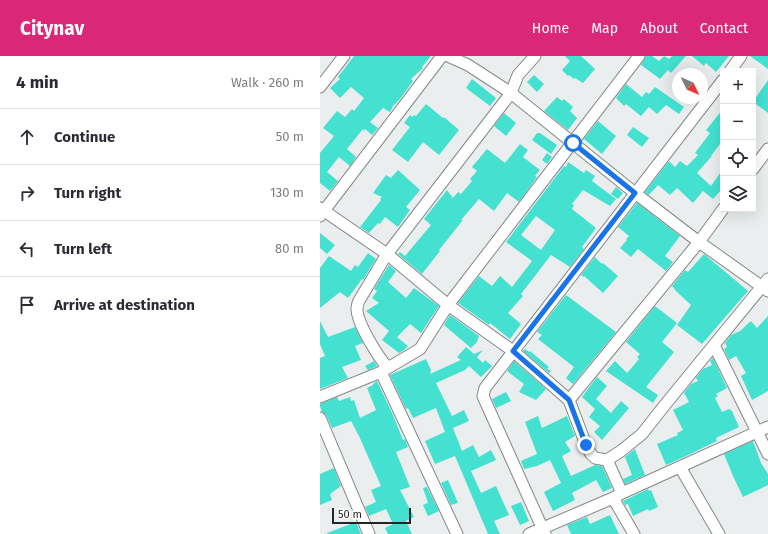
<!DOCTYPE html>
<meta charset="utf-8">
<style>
:root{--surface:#fff;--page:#f7f7f7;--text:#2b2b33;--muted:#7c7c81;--line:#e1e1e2;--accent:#db2777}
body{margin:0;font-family:"Fira Sans",sans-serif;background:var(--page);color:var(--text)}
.controls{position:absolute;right:12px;top:12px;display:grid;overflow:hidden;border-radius:0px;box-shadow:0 4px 16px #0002}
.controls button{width:36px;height:36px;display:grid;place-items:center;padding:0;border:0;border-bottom:1px solid var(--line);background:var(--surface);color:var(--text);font:20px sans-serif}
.compass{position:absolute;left:352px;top:12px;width:36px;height:36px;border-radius:50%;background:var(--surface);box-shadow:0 4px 16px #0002;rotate:134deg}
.scale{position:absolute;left:12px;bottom:10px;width:79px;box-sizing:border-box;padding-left:4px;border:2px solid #242625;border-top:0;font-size:11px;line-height:14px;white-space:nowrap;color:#242625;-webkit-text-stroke:3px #fff;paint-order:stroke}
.stop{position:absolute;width:12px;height:12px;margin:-9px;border:3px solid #1a73e8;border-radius:50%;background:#fff}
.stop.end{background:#1a73e8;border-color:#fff;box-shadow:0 1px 4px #0008}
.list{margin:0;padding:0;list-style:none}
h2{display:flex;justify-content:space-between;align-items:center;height:52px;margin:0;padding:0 16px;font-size:17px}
h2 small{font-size:13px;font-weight:400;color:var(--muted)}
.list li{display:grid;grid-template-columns:26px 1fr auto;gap:12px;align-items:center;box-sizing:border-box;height:56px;padding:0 16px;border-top:1px solid var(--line)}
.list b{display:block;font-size:15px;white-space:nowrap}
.list em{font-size:13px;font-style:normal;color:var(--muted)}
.icon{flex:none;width:22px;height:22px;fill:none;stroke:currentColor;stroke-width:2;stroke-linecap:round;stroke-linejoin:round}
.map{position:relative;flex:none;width:448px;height:478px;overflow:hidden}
header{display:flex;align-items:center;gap:24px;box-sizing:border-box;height:56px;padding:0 20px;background:var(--accent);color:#fff}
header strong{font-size:19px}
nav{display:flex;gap:22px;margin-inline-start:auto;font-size:14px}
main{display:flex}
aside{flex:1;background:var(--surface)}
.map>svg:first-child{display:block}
.building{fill:#44e1d0;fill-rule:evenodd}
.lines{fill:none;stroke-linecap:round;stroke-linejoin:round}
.minor-casing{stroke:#848887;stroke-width:13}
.minor{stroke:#fff;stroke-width:11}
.route{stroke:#1a73e8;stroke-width:5}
</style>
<header>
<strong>Citynav</strong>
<nav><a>Home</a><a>Map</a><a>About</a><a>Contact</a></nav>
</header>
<main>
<aside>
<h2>4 min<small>Walk · 260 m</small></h2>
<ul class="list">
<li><svg class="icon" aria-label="ahead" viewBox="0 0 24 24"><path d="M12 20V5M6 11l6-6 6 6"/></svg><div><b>Continue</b></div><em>50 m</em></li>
<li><svg class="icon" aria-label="right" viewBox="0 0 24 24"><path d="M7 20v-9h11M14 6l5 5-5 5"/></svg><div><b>Turn right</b></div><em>130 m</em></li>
<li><svg class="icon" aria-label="left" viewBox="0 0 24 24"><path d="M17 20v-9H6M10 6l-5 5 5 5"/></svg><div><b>Turn left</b></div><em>80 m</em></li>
<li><svg class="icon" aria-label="arrive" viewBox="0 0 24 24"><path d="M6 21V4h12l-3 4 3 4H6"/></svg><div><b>Arrive at destination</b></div></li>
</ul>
</aside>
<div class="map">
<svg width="448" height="478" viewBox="0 0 448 478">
<rect width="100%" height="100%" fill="#ebeeee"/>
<path class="building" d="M34 0H111L102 11 103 12 91 23 93 25 80 43 73 50 70 56 63 52 50 66 58 72 52 79 45 73 44 75 43 73 27 93 36 101 30 110 19 101 7 116 18 125 10 135 0 127V97L14 80 3 72 17 55 25 61 32 53 34 55 44 42 31 31 20 42 10 32 20 23 18 21Z
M245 0H261L275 13 263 27 255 22 254 23 249 19 248 20 242 14 250 5Z
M326 0H332L339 5 344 0 349 3 352 0H366L351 17 348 14 340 23 321 9Z
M372 0H409L396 16 386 7 384 10Z
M430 0H448V13Z
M214 19 224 28 217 36 207 26Z
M152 23 176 42 170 50 146 32Z
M448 24V57L433 46Z
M306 28 322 41 326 36 329 38 335 31 364 51 359 58 346 49 337 58 329 51 321 60 306 48 304 50 296 42Z
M237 41 242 45 244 43 253 51 250 55 257 62 248 74 224 55Z
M106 48 123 62 124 61 139 74 119 99 103 86 88 106 72 94 90 71 84 67 90 59 92 61 94 59 96 60Z
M403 53V84L391 100H392L377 117 391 130 403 113V132L393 143 383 135 373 147 357 132 350 139 338 129 329 139 325 136 349 105 355 111 360 105 367 110 378 99 375 97 390 77 386 74Z
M184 57 196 67 186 80 174 70Z
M278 65 296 80 282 98 264 83Z
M313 71 329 82 322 91 307 79Z
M217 77H220L237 89 231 98 212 84Z
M200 88 208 94 203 101 220 114 215 120 217 121 199 146 187 137 174 155 159 143 141 164H143L119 194 120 195 102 218 78 198 80 196 85 200 111 169 104 163 127 134 133 142 138 136 141 138 152 125 150 123 157 115 152 111 167 93 185 107Z
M227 97 232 101 227 108 222 104Z
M248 106 264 117 266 114 275 120 272 125 296 143 290 150 263 134 252 148 254 149 252 153 276 172 262 191 264 193 250 211 231 199 201 238 203 240 188 257 201 268 190 283 170 267 169 269 138 247 159 220 172 230 180 220 192 231 212 205 186 186 244 110 246 111ZM216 160 235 174 221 194 201 179Z
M78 114 100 134 86 151 90 154 78 171 65 161 60 168 58 167 49 177 40 171 61 144 60 143 62 141 53 137 66 119 71 122Z
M296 131 303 137 298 143 291 138Z
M317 147 360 180 345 200 353 206 346 215 318 193 311 201 300 192 307 184 306 183 309 180 298 171Z
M0 177 15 189 7 198 0 192Z
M48 197 56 203 43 224 42 223 28 242 20 236 0 252V212L9 200 31 215 35 209 38 211Z
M384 198 428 235 382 288 357 269 371 249 356 235 352 230 365 214 368 216Z
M275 201 282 208 283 207 298 220 283 237 264 220V221L261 219Z
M69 209 76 215 68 226 86 242 94 232 119 250 101 277 90 268 77 281 88 290 84 294 79 297 62 284 69 275 46 255 59 247 52 242 57 235 54 233Z
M246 239 296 276 253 328 246 322 254 311 218 283 222 279 217 276Z
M335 250 357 267 342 286 354 296 326 331 338 339 333 347 286 315 295 305 307 317 319 303 317 301 320 298 306 286Z
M130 259 159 280 157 286 151 292 124 269Z
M448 260V335L432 344 421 320 426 317 416 300 409 304 404 293 407 291 405 287 411 279 420 275 431 265 437 272Z
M0 265 8 281 35 271 43 287 35 290 41 304 22 311 28 322 0 333V302L5 300 0 288Z
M146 291 154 298 163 294 157 301 163 307 165 304 172 310 161 321 149 310 145 314 116 327 132 360 144 354 149 365 133 372 142 395 153 389 159 401 171 394 176 404 151 415 161 437 176 430 189 459 174 465 180 478H168L135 400 115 408 105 385 125 376 116 352 93 362 88 352 86 353 70 319 106 303 111 314 110 318 141 304 137 301Z
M205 293 209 296 210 295 229 311 227 313 231 315 229 317 203 295Z
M393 302 407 332 396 338 398 340 395 342 402 356 409 353 412 355 419 371 396 382 397 385 364 401 346 409 337 388 358 379 357 377 363 374 353 354 369 346 364 337 371 328 378 325 376 322 383 313 392 309 390 305Z
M54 305 57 310 48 314 45 310Z
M194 305 226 333 216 344 199 336 204 328 187 315Z
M277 321 287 330 276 343 291 357 301 345 309 352 282 384 274 376 280 370 269 361 275 353 262 341Z
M57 325 73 359 83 384 85 383 88 391 76 396 90 431 80 434 94 461 86 465 92 478H68L65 472 73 468 66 453 49 460 45 451 56 446 51 434 61 430 39 380 31 365 12 372 6 359 2 356 0 350V348L17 341 19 345 30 341 31 345 34 344 40 362 56 354 47 332 53 329V328Z
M186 336 191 345 176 352 172 343Z
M218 360 222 372 247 360 255 380 245 386 251 395 242 400 251 420 275 409 282 410 292 432 283 436 276 424 252 437 255 444 233 455 224 436 241 427 230 404 217 410 204 413 201 405 217 398 205 366Z
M433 385 441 407 448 418V429L423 441 413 420 404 398Z
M315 393 325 419 305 428 303 423 312 419 305 401Z
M14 412 21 430 10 438 12 444 0 449V418Z
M128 424 138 447 131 449 121 427Z
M107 431 119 455 108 460 103 449 108 447 103 432Z
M328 433 329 435 331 434 338 451 329 455 328 453 313 460 308 448 305 449 303 445Z
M201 446 209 465 200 469 191 450Z
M290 459 299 478H251L247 469 267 461 270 468Z
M36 466 41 478H7V477Z"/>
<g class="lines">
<defs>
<path id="minor" d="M128 0 148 9 191 37 315 137 379 186 448 235
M410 15 421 0
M0 31 24 0
M433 113 448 93
M0 152 67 198 128 249 193 295 249 344 266 389 271 398 275 402 287 404 301 395 322 378 344 350 448 223
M0 160 122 0
M394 289 448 398
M68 312C58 301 37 267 37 253 37 249 38 246 40 243L67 198 191 37 198 19 215 0
M61 316 137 478
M0 341 61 316 100 293 128 249 319 0
M249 344 379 186 403 153
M0 362 49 478
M287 404 302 437
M360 411 399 478
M293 442 314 478
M209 478 293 442 302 437 448 371
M225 478 167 349 163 340 165 332 403 24"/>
</defs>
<use href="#minor" class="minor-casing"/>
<use href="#minor" class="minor"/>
</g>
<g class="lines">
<path class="route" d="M253 87 315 137 193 295 249 344 266 389"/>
</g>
</svg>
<div class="controls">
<button>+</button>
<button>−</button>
<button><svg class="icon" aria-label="locate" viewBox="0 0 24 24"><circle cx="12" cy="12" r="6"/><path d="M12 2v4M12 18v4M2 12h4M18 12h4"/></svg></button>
<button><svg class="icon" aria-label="layers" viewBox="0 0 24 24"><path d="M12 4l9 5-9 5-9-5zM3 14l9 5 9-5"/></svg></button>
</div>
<svg class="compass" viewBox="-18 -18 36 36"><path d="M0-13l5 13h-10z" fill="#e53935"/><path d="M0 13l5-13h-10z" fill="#7c7c81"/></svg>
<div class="scale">50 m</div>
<div class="stop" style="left:253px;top:87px"></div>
<div class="stop end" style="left:266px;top:389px"></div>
</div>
</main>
